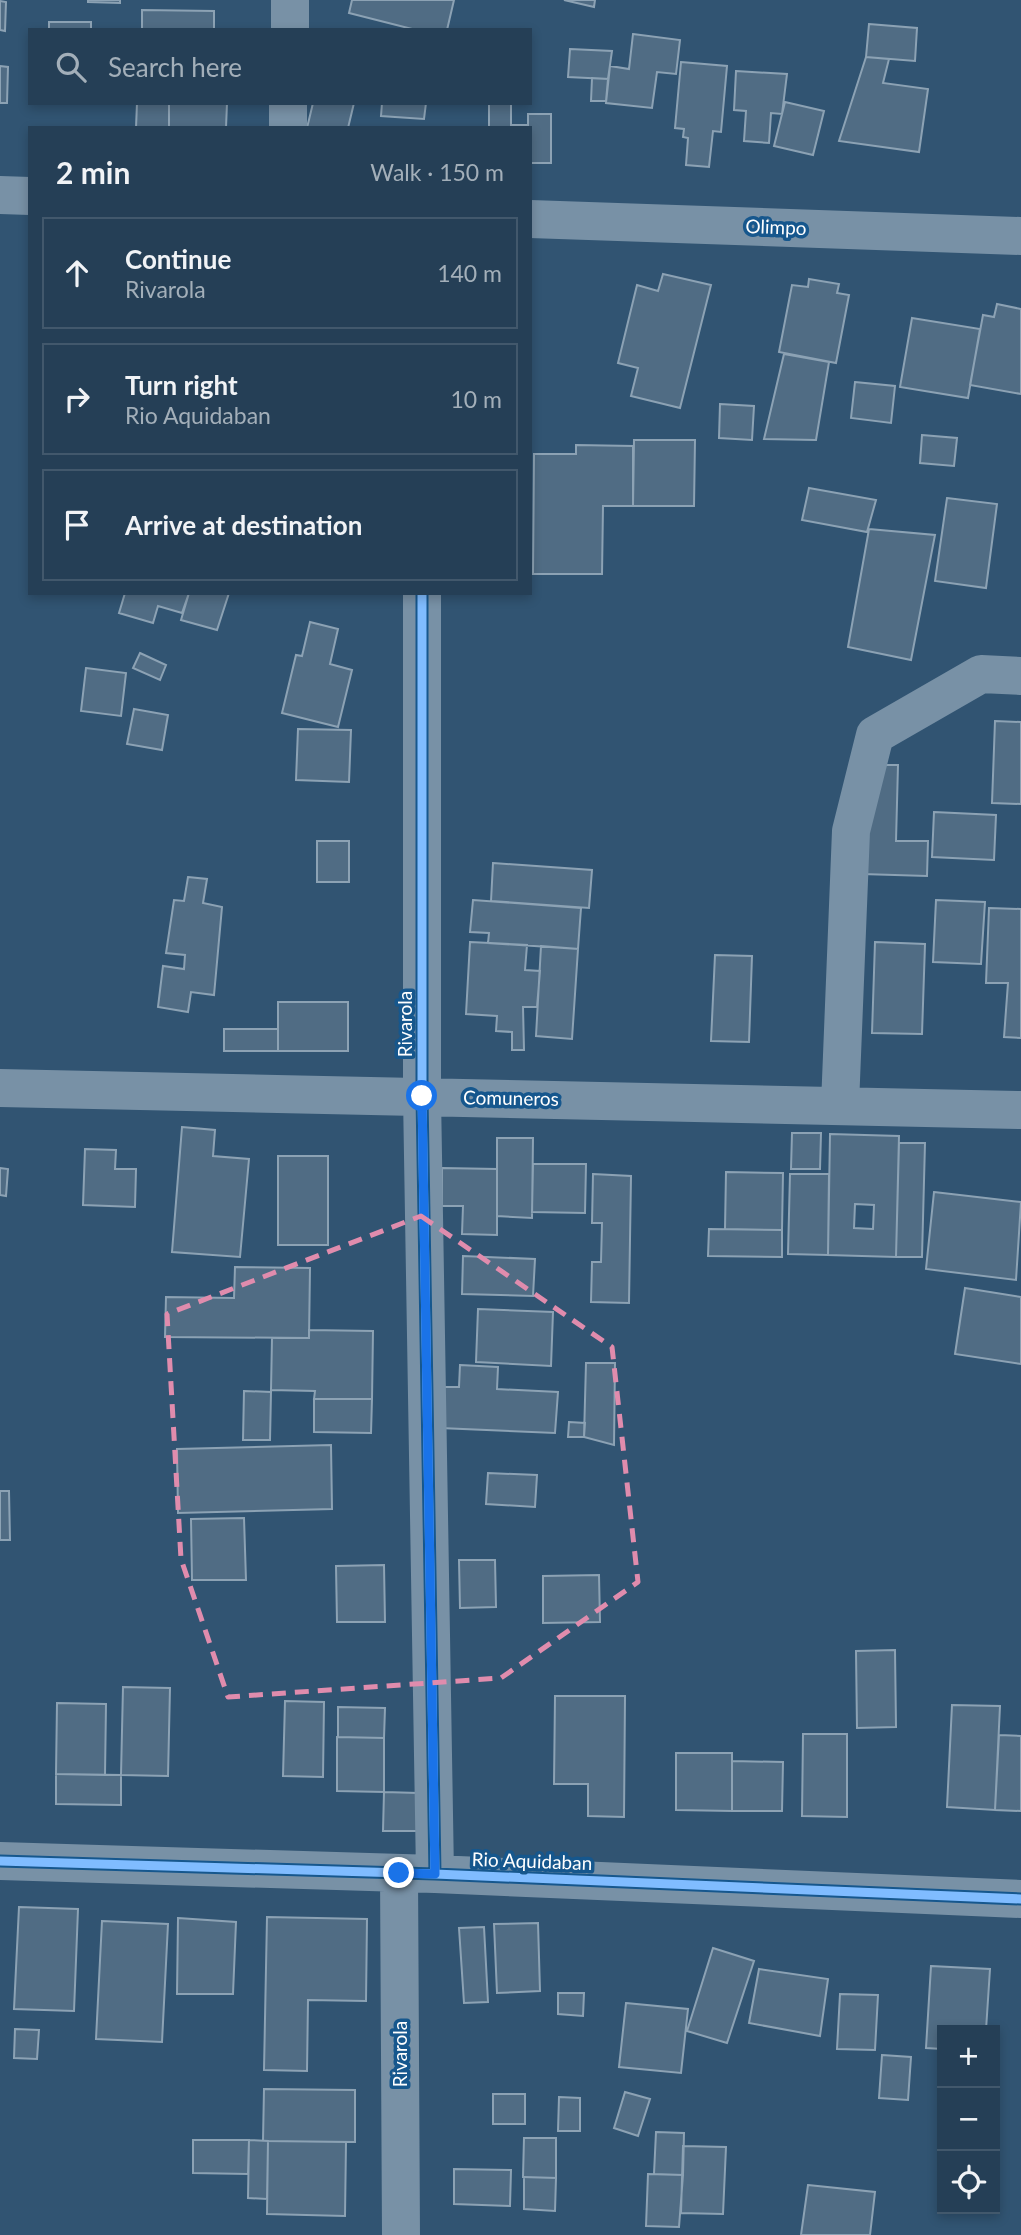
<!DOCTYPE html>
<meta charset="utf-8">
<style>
:root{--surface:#253f56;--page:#314a60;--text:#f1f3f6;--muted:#a3afb9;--line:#42586c}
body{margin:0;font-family:Lato,sans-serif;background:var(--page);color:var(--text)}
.controls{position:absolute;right:21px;bottom:21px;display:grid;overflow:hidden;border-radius:0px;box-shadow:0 4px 10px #0003}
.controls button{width:63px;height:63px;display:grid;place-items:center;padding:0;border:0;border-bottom:2px solid var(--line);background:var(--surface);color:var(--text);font:35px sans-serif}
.stop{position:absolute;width:21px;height:21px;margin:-16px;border:5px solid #1a73e8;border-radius:50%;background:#fff}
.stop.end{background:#1a73e8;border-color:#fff;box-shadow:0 2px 7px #0008}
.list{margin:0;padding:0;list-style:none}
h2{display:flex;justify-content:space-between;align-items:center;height:91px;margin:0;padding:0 28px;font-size:30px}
h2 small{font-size:23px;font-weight:400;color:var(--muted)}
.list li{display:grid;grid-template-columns:46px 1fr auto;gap:21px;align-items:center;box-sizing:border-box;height:112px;margin:0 14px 14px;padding:0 14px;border:2px solid var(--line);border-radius:0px}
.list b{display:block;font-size:26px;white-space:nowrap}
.list p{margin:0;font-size:23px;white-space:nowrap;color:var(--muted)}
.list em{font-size:23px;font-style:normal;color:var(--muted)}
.icon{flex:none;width:38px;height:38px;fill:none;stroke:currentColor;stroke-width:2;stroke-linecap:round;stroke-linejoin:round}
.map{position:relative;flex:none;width:1021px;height:2235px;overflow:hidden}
.search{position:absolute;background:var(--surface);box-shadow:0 4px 10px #0003;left:28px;top:28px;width:504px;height:77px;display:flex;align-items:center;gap:18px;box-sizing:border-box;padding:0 24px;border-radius:0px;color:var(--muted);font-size:26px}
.panel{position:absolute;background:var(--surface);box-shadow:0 4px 10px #0003;left:28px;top:126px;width:504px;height:469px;border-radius:0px}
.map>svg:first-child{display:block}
.building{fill:#506c84;stroke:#8ca2b4;stroke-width:2;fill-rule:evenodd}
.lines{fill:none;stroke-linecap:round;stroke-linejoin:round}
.minor{stroke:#7891a6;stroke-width:38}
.cycleway-casing{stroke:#16578d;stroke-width:13}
.cycleway{stroke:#80bcff;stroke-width:9}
.route{stroke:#1a73e8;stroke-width:9}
.marked{fill:none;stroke:#e08cad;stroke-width:5;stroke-dasharray:14 9;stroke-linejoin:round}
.labels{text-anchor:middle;stroke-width:7;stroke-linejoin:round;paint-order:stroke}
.street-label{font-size:19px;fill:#fff;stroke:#16578d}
</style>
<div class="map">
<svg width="1021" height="2235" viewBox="0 0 1021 2235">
<rect width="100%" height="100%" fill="#315472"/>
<path class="building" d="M88 0H120V3L88 2Z
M352 0H454L447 30H416L349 13Z
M564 0H595L594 7Z
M0 1 6 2 5 31 0 30Z
M142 10 214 11V30H142Z
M49 22H91V30H49Z
M869 24 917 28 915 61 866 57Z
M633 34 680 40 676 74 657 72 652 108 606 103 610 66 629 69Z
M570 49 612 51 608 79 568 77Z
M866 57 889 59 883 83 928 89 919 152 839 141Z
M681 62 727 66 721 132 713 131 709 167 686 165 688 138 683 137 684 129 675 128Z
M0 66 8 67 7 103H0Z
M736 71 787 74 782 114 771 113 769 143 744 141 746 111 734 110Z
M592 78 608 79 606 101H591Z
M785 102 824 111 813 155 774 146Z
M137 103H169V128H136Z
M169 103H227L226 128H169Z
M313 103H354L348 128H307Z
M382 103H426L424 119 381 116Z
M489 103H511V128H489Z
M528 114H551V163H530V128H511V125H528Z
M663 274 711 285 680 408 631 396 638 368 618 363 637 285 658 291Z
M809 279 839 284 837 293 849 295 836 363 779 352 792 285 808 287Z
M997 304 1021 309V394L970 385 983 315 994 317Z
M912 318 980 329 968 398 900 387Z
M784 354 829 362 816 440 764 439Z
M855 382 895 386 891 423 851 418Z
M720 404 754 406 752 440 719 438Z
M922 435 957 438 954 466 920 463Z
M634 440H695L694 506H633Z
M576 445 633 446V506H603L602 574H533L534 454H576Z
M809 488 876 500 867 532 802 520Z
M947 498 997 504 986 588 935 581Z
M869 529 935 535 911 660 848 647Z
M125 593H189L182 613 158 606 153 623 119 613Z
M189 593H229L217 630 181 620Z
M310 622 338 629 330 664 352 670 338 727 282 713 296 655 302 656Z
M140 653 166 665 160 680 133 668Z
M86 668 126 673 121 716 81 711Z
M134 709 168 715 162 750 127 744Z
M995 721 1021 722V804L992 803Z
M298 729 351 730 349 782 296 780Z
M864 765H898L896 841H928L927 876 862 874Z
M934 812 996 815 994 860 932 857Z
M317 841H349V882H317Z
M493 863 592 870 589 908 491 901Z
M188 877 207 879 203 903 222 907 214 995 191 992 188 1012 158 1007 163 966 184 969 185 955 166 953 174 900 184 901Z
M473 900 581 908 578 949 488 943 489 933 470 932Z
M936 900 985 902 981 964 933 962Z
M989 908 1021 909V1038L1004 1037 1008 983H986Z
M470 942 527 945 525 970 540 971 537 1007H523L524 1050H512V1032L496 1031 497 1016 466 1014Z
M875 942 925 944 922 1034 872 1033Z
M541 946 578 949 572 1039 536 1036Z
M715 955 752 956 749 1042 711 1041Z
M278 1002H348V1051H278Z
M224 1029H278V1051H224Z
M182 1127 215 1130 213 1156 249 1159 240 1257 172 1252Z
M792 1133H821L820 1169H791Z
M830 1134 899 1136 896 1257 828 1255ZM855 1204 874 1205 873 1229 854 1228Z
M497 1138H533L532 1218 497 1216Z
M899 1143H925L922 1257H896Z
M85 1149 116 1150 115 1169H136L135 1207 83 1205Z
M278 1156H328V1245H278Z
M533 1164H586L585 1213 532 1212Z
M0 1168 8 1169 6 1196 0 1195Z
M442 1168 497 1169V1235L462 1234 463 1206H442Z
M726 1172 783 1173 782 1230 725 1229Z
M593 1174 631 1176 629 1303 591 1302 592 1262H601L602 1223H592Z
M790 1174H829L828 1255 788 1254Z
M934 1192 1021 1202 1016 1280 926 1269Z
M709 1229 782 1230V1257L708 1256Z
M463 1256 535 1259 533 1296 462 1294Z
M235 1267 310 1268 309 1338 165 1337 166 1297 234 1298Z
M965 1288 1021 1297V1364L955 1354Z
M478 1309 553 1312 551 1366 476 1362Z
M309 1330 373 1331 372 1399H314L315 1391 271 1390 272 1338H309Z
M586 1363H615L614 1445 584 1437Z
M460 1365 498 1367 497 1389 558 1392 555 1433 440 1428 442 1387H459Z
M244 1391 271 1392 270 1440H243Z
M314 1399H372L371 1433 314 1432Z
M569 1422 585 1423 584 1437H568Z
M331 1445 332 1509 178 1513 177 1449Z
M488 1473 537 1475 535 1507 486 1504Z
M0 1491H9L10 1540H0Z
M244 1518 246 1580H192L191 1519Z
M459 1560H495L496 1607 460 1608Z
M384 1565 385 1622H337L336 1566Z
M599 1575 600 1622 543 1623V1576Z
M895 1650 896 1727 857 1728 856 1651Z
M123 1687 170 1688 168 1776 121 1775Z
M555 1696H625L624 1817 588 1816V1784H554Z
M285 1701 324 1702 323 1777 283 1776Z
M57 1703 106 1704 105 1775 56 1774Z
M952 1705 1000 1706 995 1810 947 1807Z
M338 1707 385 1708 384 1738 338 1737Z
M803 1734H847V1817L802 1816Z
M999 1735 1021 1736V1811L995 1810Z
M337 1737 384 1738V1792L337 1791Z
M676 1753H732V1811L676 1810Z
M732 1761 783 1762 782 1811H732Z
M56 1774 121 1775V1805L56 1804Z
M384 1792 418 1793V1831H383Z
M19 1907 78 1909 74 2011 14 2009Z
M267 1917 367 1919 366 2001 308 2000 307 2071 264 2070Z
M178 1918 236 1922 233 1994H177Z
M102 1921 168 1924 162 2042 96 2039Z
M538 1923 540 1991 497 1993 494 1924Z
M484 1927 488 2002 464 2003 459 1928Z
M713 1948 754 1961 727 2043 687 2031Z
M931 1966 990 1969 986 2030H942V2049L926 2048Z
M759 1969 828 1979 820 2036 749 2023Z
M558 1993H584L583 2016 558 2014Z
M840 1994 878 1995 875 2050 837 2049Z
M626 2003 688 2009 681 2073 619 2067Z
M15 2029 39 2030 37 2059 14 2058Z
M882 2055 911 2057 908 2100 879 2098Z
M264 2089 355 2090V2142L263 2141Z
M625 2092 650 2099 638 2136 614 2128Z
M493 2094H525V2124H493Z
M559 2097 580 2098V2131H558Z
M656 2132 684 2133 683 2175 654 2174Z
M524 2138H556V2178L523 2177Z
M193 2140H249L248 2174 193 2173Z
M249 2140 268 2141 267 2199 248 2198Z
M268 2141 346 2142 345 2216 267 2214Z
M683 2146 726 2147 723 2214 681 2213Z
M454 2169 511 2170 510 2206 454 2204Z
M648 2174 683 2175 679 2227 646 2226Z
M524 2177 556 2178 555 2211 524 2209Z
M808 2185 875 2192 870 2235H801Z"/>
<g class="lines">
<path class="minor" d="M290 30V0
M288 128V103
M0 195 30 196
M530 219 1021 236
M422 593V1096L435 1874
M0 1088 1021 1110
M840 1105 851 831 875 735 981 674 1021 676
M0 1861 435 1874 1021 1899
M399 1873 401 2235"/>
<defs>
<path id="cycleway" d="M422 593V1096L435 1874
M0 1861 435 1874 1021 1899"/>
</defs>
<use href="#cycleway" class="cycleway-casing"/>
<use href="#cycleway" class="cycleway"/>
</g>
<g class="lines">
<path class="route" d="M399 1873 435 1874 422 1096"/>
</g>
<path class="marked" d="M421 1216 612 1347 638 1582 501 1678 228 1697 181 1559 167 1314Z"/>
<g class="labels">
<g class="street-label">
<text transform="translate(776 227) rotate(2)" y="7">Olimpo</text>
<text transform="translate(405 1024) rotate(-90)" y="7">Rivarola</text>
<text transform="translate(511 1098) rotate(1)" y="7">Comuneros</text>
<text transform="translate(532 1861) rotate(2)" y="7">Rio Aquidaban</text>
<text transform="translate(400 2054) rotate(-90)" y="7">Rivarola</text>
</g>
</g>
</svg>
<div class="controls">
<button>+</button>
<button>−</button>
<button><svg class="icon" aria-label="locate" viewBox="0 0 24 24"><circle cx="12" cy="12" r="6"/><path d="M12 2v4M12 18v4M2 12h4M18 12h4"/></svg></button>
</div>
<div class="stop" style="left:422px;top:1096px"></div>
<div class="stop end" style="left:399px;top:1873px"></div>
<div class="search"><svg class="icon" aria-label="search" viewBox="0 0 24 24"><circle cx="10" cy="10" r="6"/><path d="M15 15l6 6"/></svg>Search here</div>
<section class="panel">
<h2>2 min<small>Walk · 150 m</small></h2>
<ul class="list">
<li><svg class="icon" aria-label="ahead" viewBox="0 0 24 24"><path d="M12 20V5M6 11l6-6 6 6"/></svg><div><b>Continue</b><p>Rivarola</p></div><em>140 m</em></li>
<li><svg class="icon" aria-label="right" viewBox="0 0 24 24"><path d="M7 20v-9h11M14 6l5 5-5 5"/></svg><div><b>Turn right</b><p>Rio Aquidaban</p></div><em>10 m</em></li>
<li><svg class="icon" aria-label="arrive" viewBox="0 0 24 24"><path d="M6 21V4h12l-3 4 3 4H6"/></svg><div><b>Arrive at destination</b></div></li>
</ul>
</section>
</div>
